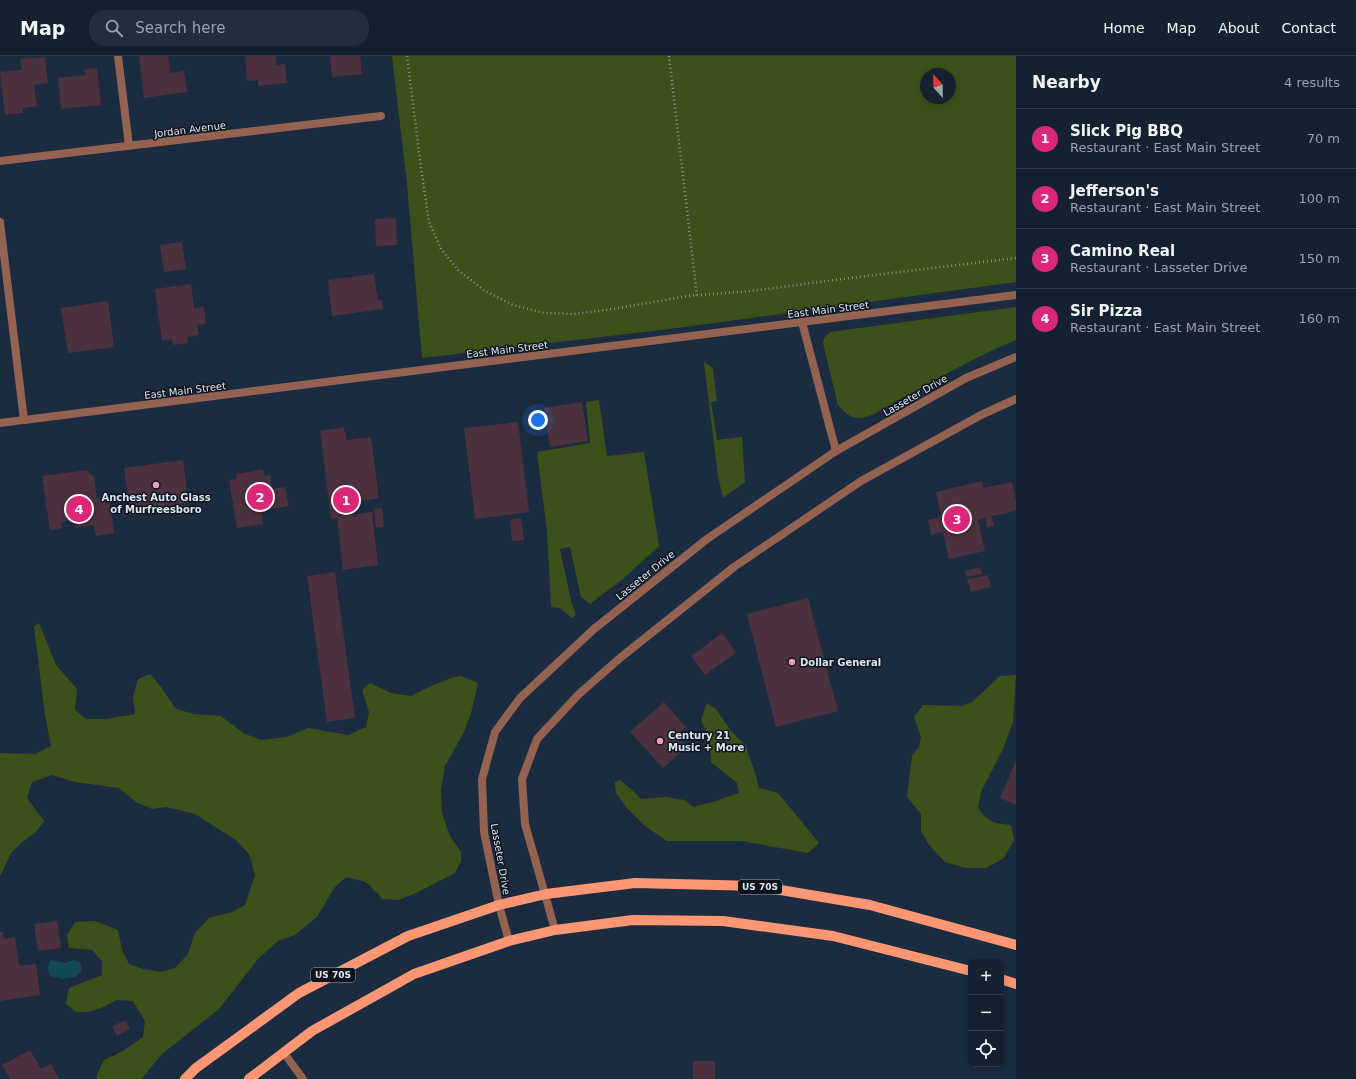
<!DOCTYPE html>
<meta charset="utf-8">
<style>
:root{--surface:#142131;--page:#212e3d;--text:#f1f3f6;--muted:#9da3ab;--line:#333e4d;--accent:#db2777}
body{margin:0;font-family:"DejaVu Sans",sans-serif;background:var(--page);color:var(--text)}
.controls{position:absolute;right:12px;bottom:12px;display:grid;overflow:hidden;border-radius:8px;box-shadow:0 2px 10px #0003}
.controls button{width:36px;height:36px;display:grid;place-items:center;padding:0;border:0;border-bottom:1px solid var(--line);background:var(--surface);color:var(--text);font:20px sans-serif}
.compass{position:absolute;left:920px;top:12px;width:36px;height:36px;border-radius:50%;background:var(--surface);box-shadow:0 2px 10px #0003;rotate:338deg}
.you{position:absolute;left:538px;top:364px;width:14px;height:14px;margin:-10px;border:3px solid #fff;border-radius:50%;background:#1a73e8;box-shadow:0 0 0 6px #1a73e833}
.badge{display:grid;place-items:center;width:26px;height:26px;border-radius:50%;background:var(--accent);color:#fff;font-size:13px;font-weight:700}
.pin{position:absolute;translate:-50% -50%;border:2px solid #fff;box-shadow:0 1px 4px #0006}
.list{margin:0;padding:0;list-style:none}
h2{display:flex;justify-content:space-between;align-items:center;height:52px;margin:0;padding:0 16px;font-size:17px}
h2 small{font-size:13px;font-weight:400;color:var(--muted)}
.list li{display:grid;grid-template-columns:26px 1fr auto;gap:12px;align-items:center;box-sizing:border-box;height:60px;padding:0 16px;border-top:1px solid var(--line)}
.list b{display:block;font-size:15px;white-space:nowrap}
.list p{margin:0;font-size:13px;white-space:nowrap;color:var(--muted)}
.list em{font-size:13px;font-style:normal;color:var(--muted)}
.icon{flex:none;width:22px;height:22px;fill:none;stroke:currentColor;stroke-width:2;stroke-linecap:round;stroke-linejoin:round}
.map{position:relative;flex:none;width:1016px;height:1023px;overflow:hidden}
header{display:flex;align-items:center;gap:24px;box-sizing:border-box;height:56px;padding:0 20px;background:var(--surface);border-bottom:1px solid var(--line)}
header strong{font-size:19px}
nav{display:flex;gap:22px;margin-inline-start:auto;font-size:14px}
.search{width:280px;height:36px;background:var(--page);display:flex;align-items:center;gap:10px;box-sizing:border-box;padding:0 14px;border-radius:16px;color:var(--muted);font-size:15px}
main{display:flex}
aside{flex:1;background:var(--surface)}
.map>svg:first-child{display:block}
.green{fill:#3a521a;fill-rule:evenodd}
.water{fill:#154955}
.building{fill:#4c313f}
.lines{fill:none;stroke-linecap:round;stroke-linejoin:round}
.path{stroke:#8592a4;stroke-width:2.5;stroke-dasharray:1 3;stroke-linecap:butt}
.service{stroke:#946251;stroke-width:8}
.minor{stroke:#946251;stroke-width:8}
.tertiary{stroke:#946251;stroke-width:8}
.primary{stroke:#fc9673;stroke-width:10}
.poi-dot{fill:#f19ab4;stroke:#0d141e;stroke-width:1.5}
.labels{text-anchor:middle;stroke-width:3;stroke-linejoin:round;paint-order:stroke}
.shield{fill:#0d141e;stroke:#9ea8b4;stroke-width:1}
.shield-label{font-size:9px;font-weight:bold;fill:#dce7f5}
.street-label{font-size:10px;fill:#dce7f5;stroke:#0d141e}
.poi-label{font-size:10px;font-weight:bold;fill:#dce7f5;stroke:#0d141e;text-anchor:start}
</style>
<header>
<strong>Map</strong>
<div class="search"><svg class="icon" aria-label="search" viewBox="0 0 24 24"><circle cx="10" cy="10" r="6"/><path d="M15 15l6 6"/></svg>Search here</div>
<nav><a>Home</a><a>Map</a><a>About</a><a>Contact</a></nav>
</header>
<main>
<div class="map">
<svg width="1016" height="1023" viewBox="0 0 1016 1023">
<rect width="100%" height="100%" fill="#1b2c41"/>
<path class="green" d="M392 0H1016V226L669 273 422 302 407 128ZM926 18H950V42H926Z
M1016 251V284C977 300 939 322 902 342 889 348 875 360 861 362 851 363 844 356 838 349L823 287 824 282 830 276Z
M704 306 713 312 717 345 711 346 717 384 742 381 745 426 723 442 718 420Z
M599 344 607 400 644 396 659 490 624 522 590 548 581 541 570 491 560 493 571 545 576 559 572 562 560 552 551 551 547 475 537 396 590 387 586 346Z
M39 567 56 609 77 633 75 654 86 663H106L135 658 133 641 138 623 150 618 161 631 176 653 194 658 221 660 243 677 261 684 287 681 308 672 348 679 366 671 369 656 362 634 370 627 391 637 411 640 429 631 451 622 461 620 478 627 471 657 464 676 445 710 441 733 442 757 450 780 461 796V805L455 817 416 837 398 844 383 843 366 826 346 821 334 832 317 861 295 879 278 885 258 903 219 953 162 998 141 1023H97V1019L104 1004 123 995 143 981 145 965 133 945 117 944 101 952 87 956H76L66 948 69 932 102 919V905L92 894 69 892 67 879 75 866 95 865 118 874 122 894 129 908 143 913 160 916 175 912 188 898 195 877 209 862 232 856 245 849 255 819 249 798 236 784 195 758 166 751 152 753 136 746 119 732 75 726 52 719 32 726 27 742 44 765 36 776 21 787 11 797 0 820V697L35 698 51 690 45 659 34 570Z
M1016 619 1013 666 1003 693 981 736 978 751C986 766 995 767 1011 769L1014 784 1004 802 986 812H965L945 806 929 789 921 775V758L907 741 912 700 919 691 921 681 914 661 923 649 962 650 972 646 1000 620Z
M707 647 716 653 731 675 746 690 755 717 759 732 778 737 819 787 808 797 742 785H667L645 770 627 752 616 737 615 726 620 724 632 734 641 743 667 741 684 744 693 751 713 746 739 737 737 727 711 706 710 682 701 664Z"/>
<path class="water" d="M51 904 65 907 73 904 80 906 82 914 76 921 62 923 50 920 47 912Z"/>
<path class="building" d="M139 0H168L170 17 184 15 187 36 144 42Z
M245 0H276V9L285 8 287 27 258 30V24L247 25Z
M330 0H360L362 18 332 21Z
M45 1 48 27 34 29 37 50 23 52V57L5 59 0 16 22 14 20 3Z
M97 12 101 49 61 53 58 22 85 19 84 13Z
M396 162 397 189 376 190 375 163Z
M182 186 186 213 164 216 160 189Z
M374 218 378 245 382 244 383 253 332 260 328 224Z
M191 228 194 252 204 251 206 268 197 269 199 279 187 281 188 287 173 289 172 283 162 285 155 233Z
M108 245 114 291 68 297 61 252Z
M582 346 588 385 550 391 544 352Z
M518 366 529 456 475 463 464 372Z
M344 371 346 384 371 381 379 442 348 447 350 459 372 456 378 509 343 514 337 462 331 463 320 375Z
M183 404 189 447 130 455 124 412Z
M87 414 94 421 97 443 109 441 114 477 96 480 94 469 75 472 74 464 61 466 62 472 50 474 42 420Z
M263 414 264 420 270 419 273 433 285 431 289 450 261 455 263 468 237 472 229 424 237 423 236 418Z
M982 425 983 432 1012 426 1016 445V455L992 460 994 470 987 471 985 462 978 464 985 495 949 503 943 476 931 479 928 464 941 461 936 436Z
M382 452 384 471 376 472 374 453Z
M521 462 524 484 512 485 510 464Z
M980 511 982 518 967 521 965 515Z
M335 516 355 662 327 666 307 520Z
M988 519 991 531 971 536 967 523Z
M808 542 838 655 776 671 747 558Z
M722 577 736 597 705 619 691 600Z
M664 646 686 671 677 679 687 691 663 712 630 676Z
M1016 705V749L1000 742Z
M57 865 61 892 38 895 34 868Z
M0 876H3L4 883 15 881 19 910 36 908 40 939 0 945Z
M126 964 130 973 117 980 112 970Z
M30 994 41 1013 51 1008 59 1023H10L2 1009Z
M693 1005H715V1023H693Z"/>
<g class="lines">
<path class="path" d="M407 0 421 112 429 166 441 193 458 214 485 235 513 249 544 257 574 258 613 253 688 240 751 235 850 222 1016 202
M669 0 697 240"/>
<path class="service" d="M802 266 836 395
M284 997 303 1023"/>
<path class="minor" d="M118 0 129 90
M0 105 381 60
M0 166 24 364"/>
<path class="tertiary" d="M0 367 1016 239
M555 874 525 768 522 723 537 683 579 638 620 602 734 511 861 425 981 359 1016 343
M509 885 499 849 484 776 482 723 495 676 520 642 594 573 707 483 836 395 966 322 1016 301"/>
<path class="primary" d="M1001 923 1016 928
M185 1023 196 1012 299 937 408 880 499 849 546 838 635 827 757 830 870 849 1016 889
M249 1023 312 975 414 918 509 885 555 874 633 864 723 865 833 880 971 915"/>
</g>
<g class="poi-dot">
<circle cx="156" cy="429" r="4"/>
<circle cx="792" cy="606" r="4"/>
<circle cx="660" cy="685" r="4"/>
</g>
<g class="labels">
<g class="shield">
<rect x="738" y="824" width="44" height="14" rx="3"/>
<rect x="311" y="912" width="44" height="14" rx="3"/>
</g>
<g class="shield-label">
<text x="760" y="834">US 70S</text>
<text x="333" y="922">US 70S</text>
</g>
<g class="street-label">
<text transform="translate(190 73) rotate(-7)" y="4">Jordan Avenue</text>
<text transform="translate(828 253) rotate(-7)" y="4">East Main Street</text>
<text transform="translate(507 293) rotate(-7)" y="4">East Main Street</text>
<text transform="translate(185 334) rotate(-7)" y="4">East Main Street</text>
<text transform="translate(915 339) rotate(-30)" y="4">Lasseter Drive</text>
<text transform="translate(645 519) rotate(-39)" y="4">Lasseter Drive</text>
<text transform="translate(501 803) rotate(80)" y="4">Lasseter Drive</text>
</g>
<g class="poi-label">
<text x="156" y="445" text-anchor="middle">Anchest Auto Glass<tspan x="156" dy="12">of Murfreesboro</tspan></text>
<text x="800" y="610">Dollar General</text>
<text x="668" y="683">Century 21<tspan x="668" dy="12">Music + More</tspan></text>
</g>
</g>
</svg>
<div class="controls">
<button>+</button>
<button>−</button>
<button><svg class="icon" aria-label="locate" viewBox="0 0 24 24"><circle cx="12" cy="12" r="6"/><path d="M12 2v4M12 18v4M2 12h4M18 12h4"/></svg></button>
</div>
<svg class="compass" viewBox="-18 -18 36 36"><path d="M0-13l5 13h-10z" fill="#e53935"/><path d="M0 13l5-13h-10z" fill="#9da3ab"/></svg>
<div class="you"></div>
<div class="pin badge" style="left:346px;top:444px">1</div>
<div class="pin badge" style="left:260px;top:441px">2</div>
<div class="pin badge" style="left:957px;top:463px">3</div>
<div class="pin badge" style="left:79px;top:453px">4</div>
</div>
<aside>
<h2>Nearby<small>4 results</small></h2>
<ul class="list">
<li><span class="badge">1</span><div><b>Slick Pig BBQ</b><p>Restaurant · East Main Street</p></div><em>70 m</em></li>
<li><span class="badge">2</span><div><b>Jefferson's</b><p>Restaurant · East Main Street</p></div><em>100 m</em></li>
<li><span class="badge">3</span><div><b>Camino Real</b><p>Restaurant · Lasseter Drive</p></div><em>150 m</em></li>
<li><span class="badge">4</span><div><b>Sir Pizza</b><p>Restaurant · East Main Street</p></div><em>160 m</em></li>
</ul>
</aside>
</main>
